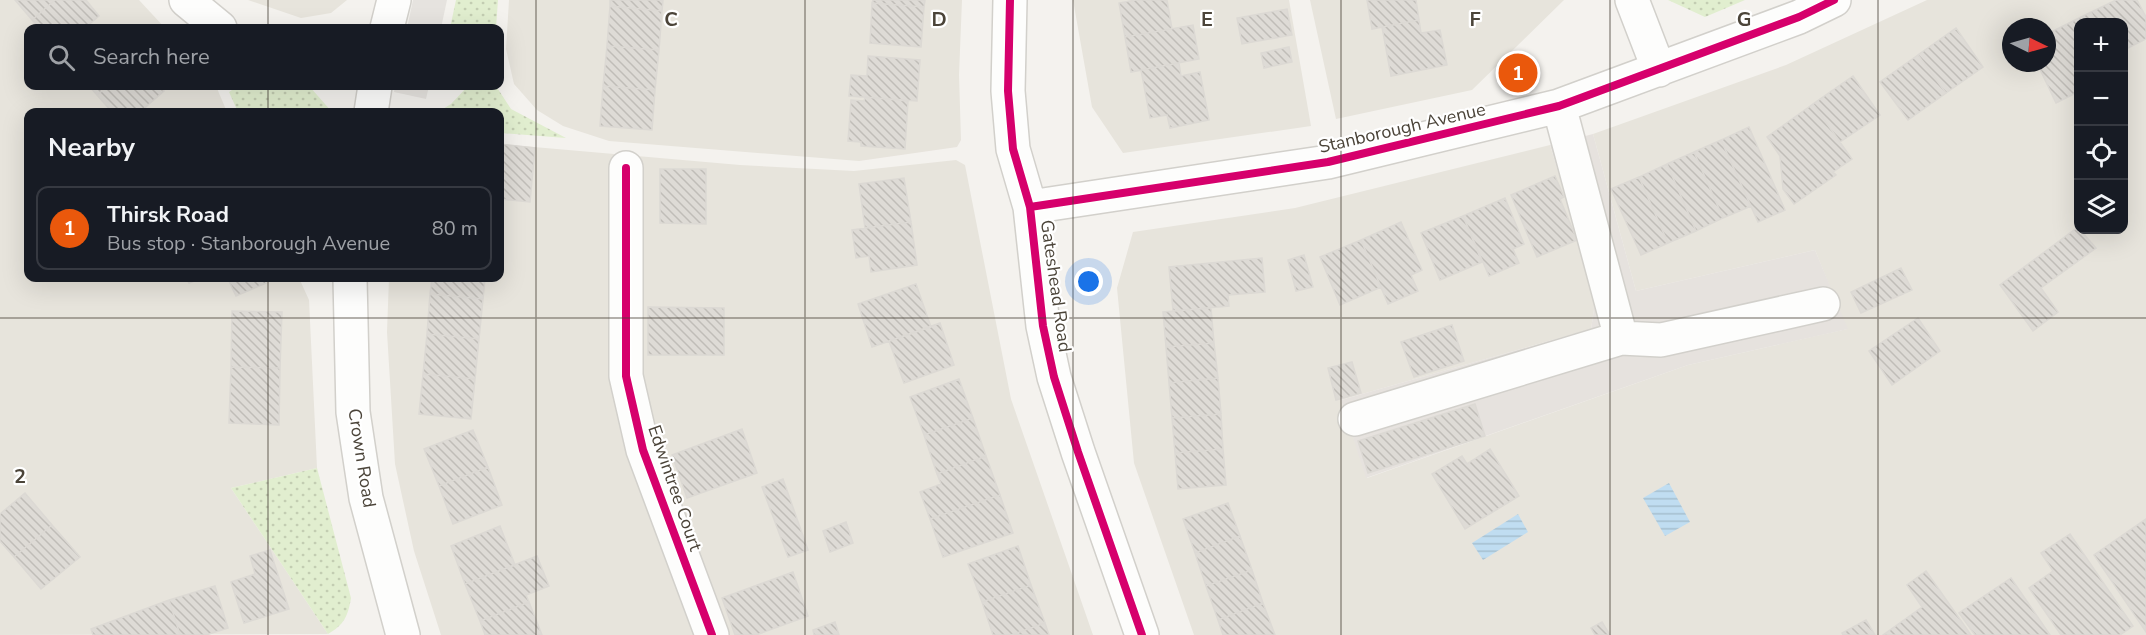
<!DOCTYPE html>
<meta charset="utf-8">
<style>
:root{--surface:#171b24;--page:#20242c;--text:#f1f3f6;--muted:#9ea1a6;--line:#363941;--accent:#ea580c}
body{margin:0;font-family:"Nunito Sans",sans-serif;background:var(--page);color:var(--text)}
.controls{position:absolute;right:18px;top:18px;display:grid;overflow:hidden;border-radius:12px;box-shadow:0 6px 24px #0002}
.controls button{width:54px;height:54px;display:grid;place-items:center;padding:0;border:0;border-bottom:2px solid var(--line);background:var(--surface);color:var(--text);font:30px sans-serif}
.compass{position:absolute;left:2002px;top:18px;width:54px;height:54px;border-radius:50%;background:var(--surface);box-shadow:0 6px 24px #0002;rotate:95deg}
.you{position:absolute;left:1089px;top:282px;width:21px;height:21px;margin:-15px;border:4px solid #fff;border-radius:50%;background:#1a73e8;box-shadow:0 0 0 9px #1a73e833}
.badge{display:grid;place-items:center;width:39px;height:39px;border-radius:50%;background:var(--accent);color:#fff;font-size:20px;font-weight:700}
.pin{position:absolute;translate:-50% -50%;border:3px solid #fff;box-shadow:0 2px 6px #0006}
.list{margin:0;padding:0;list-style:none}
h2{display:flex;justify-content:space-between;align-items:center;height:78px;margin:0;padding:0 24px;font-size:26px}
h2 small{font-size:20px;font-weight:400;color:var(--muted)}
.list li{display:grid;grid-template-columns:39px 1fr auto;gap:18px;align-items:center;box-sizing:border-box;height:84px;margin:0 12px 12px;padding:0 12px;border:2px solid var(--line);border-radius:12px}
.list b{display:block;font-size:22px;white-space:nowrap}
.list p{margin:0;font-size:20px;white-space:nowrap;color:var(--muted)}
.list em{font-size:20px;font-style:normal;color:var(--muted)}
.icon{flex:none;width:33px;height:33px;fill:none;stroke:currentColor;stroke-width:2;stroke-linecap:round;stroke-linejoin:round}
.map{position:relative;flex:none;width:2146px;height:635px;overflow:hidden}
.search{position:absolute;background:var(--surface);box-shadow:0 6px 24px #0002;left:24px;top:24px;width:480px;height:66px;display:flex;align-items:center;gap:15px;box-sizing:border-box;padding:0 21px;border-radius:12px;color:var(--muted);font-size:22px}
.panel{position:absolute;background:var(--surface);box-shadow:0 6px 24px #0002;left:24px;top:108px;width:480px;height:174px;border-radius:12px}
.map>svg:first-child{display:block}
.residential{fill:#e7e4dc;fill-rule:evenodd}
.industrial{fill:#e6e2de}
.grass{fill:url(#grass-dots)}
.parking{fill:#e6e3df}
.water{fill:url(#water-rules)}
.building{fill:url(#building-back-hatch);stroke:#dcd9d4;stroke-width:1.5}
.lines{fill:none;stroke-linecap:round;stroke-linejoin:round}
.minor-casing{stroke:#d2d0cb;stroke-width:36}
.minor{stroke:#fdfdfc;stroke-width:33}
.cycleway-casing{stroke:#fff;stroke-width:11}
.cycleway{stroke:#d6006c;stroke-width:8}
.grid{fill:none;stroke:#4b4439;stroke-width:1.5;stroke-opacity:0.55}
.labels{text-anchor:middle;stroke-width:4.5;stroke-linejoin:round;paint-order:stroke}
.street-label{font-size:18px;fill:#4b4439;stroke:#fff}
.grid-label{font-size:20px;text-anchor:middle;font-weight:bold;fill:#4b4439;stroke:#fff;stroke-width:4.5;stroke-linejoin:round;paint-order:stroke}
</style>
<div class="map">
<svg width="2146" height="635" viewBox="0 0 2146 635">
<defs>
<pattern id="grass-dots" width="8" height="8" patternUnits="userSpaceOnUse" patternTransform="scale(1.5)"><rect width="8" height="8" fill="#e1eecf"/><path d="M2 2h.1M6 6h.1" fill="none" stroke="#c3cdb2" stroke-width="1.8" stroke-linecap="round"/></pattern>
<pattern id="water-rules" width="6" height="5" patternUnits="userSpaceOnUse" patternTransform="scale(1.5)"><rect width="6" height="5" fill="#c0ddf1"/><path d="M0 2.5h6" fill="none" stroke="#a6bfcf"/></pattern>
<pattern id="building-back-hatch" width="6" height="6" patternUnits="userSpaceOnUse" patternTransform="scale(1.5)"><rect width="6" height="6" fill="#dedbd6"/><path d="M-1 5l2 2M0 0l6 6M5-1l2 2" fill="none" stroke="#c0bdb8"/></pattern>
</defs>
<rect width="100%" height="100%" fill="#f4f2ee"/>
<path class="residential" d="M0 0H139L165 28H28V86H216L227 112H28V278H299L309 300 317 468 231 488 328 634 0 635Z
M248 0H347L331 13 301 18Z
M509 0H962L959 75 961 140 957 147 859 161 609 141 563 126 537 110 514 84 506 49Z
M1073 0H1289L1311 126 1123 153 1092 107Z
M1310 0H1564L1472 90 1336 119Z
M1927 0H2146V635H1194L1134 463 1117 288 1133 232 1295 208 1550 145 1596 297 1591 329 1341 400 1367 478 1688 365 1847 329 1815 250 1636 291 1593 134 1786 65ZM2078 22H2124V230H2078ZM2011 27H2047V63H2011Z
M500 144 740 165 854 171 956 160 965 165 1011 399 1093 635H441L414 551 395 464 387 332 389 278H500Z"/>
<path class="industrial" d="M1593 134 1636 291 1815 250 1848 329 1688 365 1366 478 1341 400 1591 329 1596 297 1550 145Z"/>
<path class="grass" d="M456 0H498L496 28H450Z
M1668 0H1745L1705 17Z
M238 86 310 87 332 112H238L229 92Z
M468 86H496L511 109 566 138 500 133V112H438L451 104Z
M317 468 351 598C348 616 344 625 328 634L231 488Z"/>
<path class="parking" d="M413 0H447L441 28H407Z
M395 86H429L426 99 394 92Z"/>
<path class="water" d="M1669 483 1690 522 1665 536 1643 498Z
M1518 514 1528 532 1483 560 1472 543Z"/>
<path class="building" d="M15 0H55L32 20Z
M55 0H86L99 16 85 28H40L32 20Z
M610 0H663L662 11 610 6Z
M873 0H925L924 7 872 3Z
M1136 0H1167L1172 29 1125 37 1119 3Z
M1367 0H1416L1419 20 1372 29Z
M2116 0H2137L2146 17V39L2124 50V22H2096L2091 12Z
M872 3 924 7 921 47 870 43Z
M610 6 662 11 659 50 607 46Z
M1287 9 1292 35 1242 44 1237 18Z
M2091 12 2096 22H2078V92L2056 103 2037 63H2047V34Z
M1419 20 1421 33 1440 30 1447 65 1391 76 1382 27Z
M1193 25 1199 59 1131 72 1125 37Z
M1956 28 1983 67 1946 93 1918 55Z
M607 46 659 50 655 90 603 86Z
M1289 47 1292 62 1264 68 1261 53Z
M1918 55 1946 93 1908 120 1880 82Z
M868 56 920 60 917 101 849 96 851 75 867 76Z
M1179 63 1181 76 1200 72 1209 120 1170 128 1167 115 1150 118 1141 70Z
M1853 76 1880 115 1840 142 1813 104Z
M89 86H108L97 95Z
M108 86H159L164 91 140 112H112L97 95Z
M603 86 655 90 652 130 600 126Z
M865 97 908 101 905 149 861 146V142L848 141 851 100 864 101Z
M1813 104 1852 159 1833 172 1836 175 1794 204 1783 189 1780 156 1767 137Z
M1749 127 1785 210 1758 222 1721 140Z
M1721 140 1751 206 1723 218 1694 152Z
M500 144 535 148 530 202 500 199Z
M1694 152 1723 218 1696 231 1667 164Z
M1667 164 1696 231 1668 243 1639 177Z
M660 169H706V224L660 223Z
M1555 176 1564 197 1560 199 1577 240 1537 257 1511 195Z
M1639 177 1668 243 1641 255 1611 189Z
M904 178 911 222 865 228 859 184Z
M1505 198 1524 244 1513 249 1519 263 1489 276 1463 216Z
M1463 216 1482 262 1440 280 1421 233Z
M911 222 917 265 871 272 869 256 856 258 852 230Z
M1401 222 1422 270 1411 275 1418 291 1388 304 1361 240Z
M2078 227 2096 248 2041 288 2058 312 2033 331 2000 285Z
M1361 240 1381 287 1340 305 1320 257Z
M1304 255 1313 287 1296 291 1288 260Z
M1262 258 1265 292 1228 295 1229 306 1173 311 1169 267Z
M1901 268 1912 290 1861 313 1851 292Z
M186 278H202L189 283Z
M231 278H264L266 283 236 296 228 279Z
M432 278H485L483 299 430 294Z
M916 284 931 327 872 347 858 304Z
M430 294 483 299 479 339 427 334Z
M648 307 724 308V355H648Z
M1211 308 1214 343 1166 347 1163 312Z
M232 311 282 312 280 368 231 367Z
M1918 318 1940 351 1892 385 1869 351Z
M940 323 954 365 904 383 889 341Z
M1452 325 1464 361 1414 377 1401 342Z
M427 334 479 339 475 379 423 374Z
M1214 343 1218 378 1169 383 1166 347Z
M1352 362 1361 393 1336 400 1328 368Z
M231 367 280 368 279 425 229 423Z
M423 374 475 379 471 419 419 414Z
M1218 378 1221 414 1172 418 1169 383Z
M959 379 973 418 924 435 910 397Z
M1475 404 1485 436 1368 473 1358 441Z
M1221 414 1223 449 1175 453 1172 418Z
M973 418 986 456 937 474 924 435Z
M742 429 757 473 687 498 672 455Z
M473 430 488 467 439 486 424 449Z
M1223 449 1226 485 1178 489 1175 453Z
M1490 449 1519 496 1465 529 1432 474 1462 456 1467 464Z
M986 456 1000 495 930 519 920 492 941 484 937 474Z
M488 467 502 505 453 524 439 486Z
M783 479 808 550 788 557 762 487Z
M25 493 52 525 14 557 0 541V514Z
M1000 495 1013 533 943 557 930 519Z
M1228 503 1240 536 1195 553 1183 519Z
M2146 519V632L2094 555Z
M846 522 853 543 830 552 823 531Z
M52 525 80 557 41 589 14 557Z
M500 526 515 565 465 584 451 546Z
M2070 534 2133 626 2120 635H2061L2029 588 2053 571 2041 553Z
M1240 536 1252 570 1206 586 1195 553Z
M1018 546 1031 585 982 602 968 564Z
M270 550 289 609 244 623 231 582 255 574 250 556Z
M537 556 549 586 526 595 529 602 480 621 465 584Z
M1252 570 1263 603 1218 620 1206 586Z
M1926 571 1971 635H1883L1922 607 1907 585Z
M793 572 808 616 756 635H735L722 598Z
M2011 578 2050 635H1975L1959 613Z
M1031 585 1045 623 1011 635H993L982 602Z
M215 586 228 628 206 635H180L169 600Z
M169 600 180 635H93L91 629Z
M529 602 542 635H485L480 621Z
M1263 603 1275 635H1223L1218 620Z
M1866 620 1875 635H1843L1842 633Z
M835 622 839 635H814L813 630Z
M1602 622 1610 635H1595L1591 628Z
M1045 623 1049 635H1011Z"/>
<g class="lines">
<defs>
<path id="minor" d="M186 0 220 28
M1010 0 1008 91 1013 149 1030 207 1043 326 1054 377 1078 452 1142 635
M1632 0 1659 70
M387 28 394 0
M371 112 375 86
M626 168V376L643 450 712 635
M1030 207 1328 162 1559 106 1799 17 1834 0
M350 278 353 412 366 498 403 635
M1621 338 1661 340 1823 304
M1355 419 1621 338 1559 106"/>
</defs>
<use href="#minor" class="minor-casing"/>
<use href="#minor" class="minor"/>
<defs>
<path id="cycleway" d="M1010 0 1008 91 1013 149 1030 207 1043 326 1054 377 1078 452 1142 635
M626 168V376L643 450 712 635
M1030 207 1328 162 1559 106 1799 17 1834 0"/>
</defs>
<use href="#cycleway" class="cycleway-casing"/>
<use href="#cycleway" class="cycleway"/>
</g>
<path class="grid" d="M268 0V28M536 0V635M805 0V635M1073 0V635M1341 0V635M1610 0V635M1878 0V635M268 86V112M268 278V635M0 318H2146"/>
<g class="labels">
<g class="street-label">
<text transform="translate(1402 128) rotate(-13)" y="6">Stanborough Avenue</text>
<text transform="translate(1056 286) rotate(82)" y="6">Gateshead Road</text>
<text transform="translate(362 458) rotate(81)" y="6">Crown Road</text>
<text transform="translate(675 488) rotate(71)" y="6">Edwintree Court</text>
</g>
</g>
<g class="grid-label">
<text x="671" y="26">C</text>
<text x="939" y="26">D</text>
<text x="1207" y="26">E</text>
<text x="1475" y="26">F</text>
<text x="1744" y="26">G</text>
<text x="20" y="483">2</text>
</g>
</svg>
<div class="controls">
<button>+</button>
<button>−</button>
<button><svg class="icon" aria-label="locate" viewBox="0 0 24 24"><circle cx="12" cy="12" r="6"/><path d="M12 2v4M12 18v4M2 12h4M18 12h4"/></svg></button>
<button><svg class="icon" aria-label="layers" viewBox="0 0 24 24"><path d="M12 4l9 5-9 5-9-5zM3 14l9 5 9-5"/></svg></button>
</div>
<svg class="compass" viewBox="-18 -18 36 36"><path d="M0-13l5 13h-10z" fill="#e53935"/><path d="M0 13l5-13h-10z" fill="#9ea1a6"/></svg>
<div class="you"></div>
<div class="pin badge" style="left:1518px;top:73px">1</div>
<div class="search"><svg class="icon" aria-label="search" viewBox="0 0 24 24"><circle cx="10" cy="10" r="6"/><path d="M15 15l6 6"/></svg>Search here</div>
<section class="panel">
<h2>Nearby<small></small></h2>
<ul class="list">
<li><span class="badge">1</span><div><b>Thirsk Road</b><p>Bus stop · Stanborough Avenue</p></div><em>80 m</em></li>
</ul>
</section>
</div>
